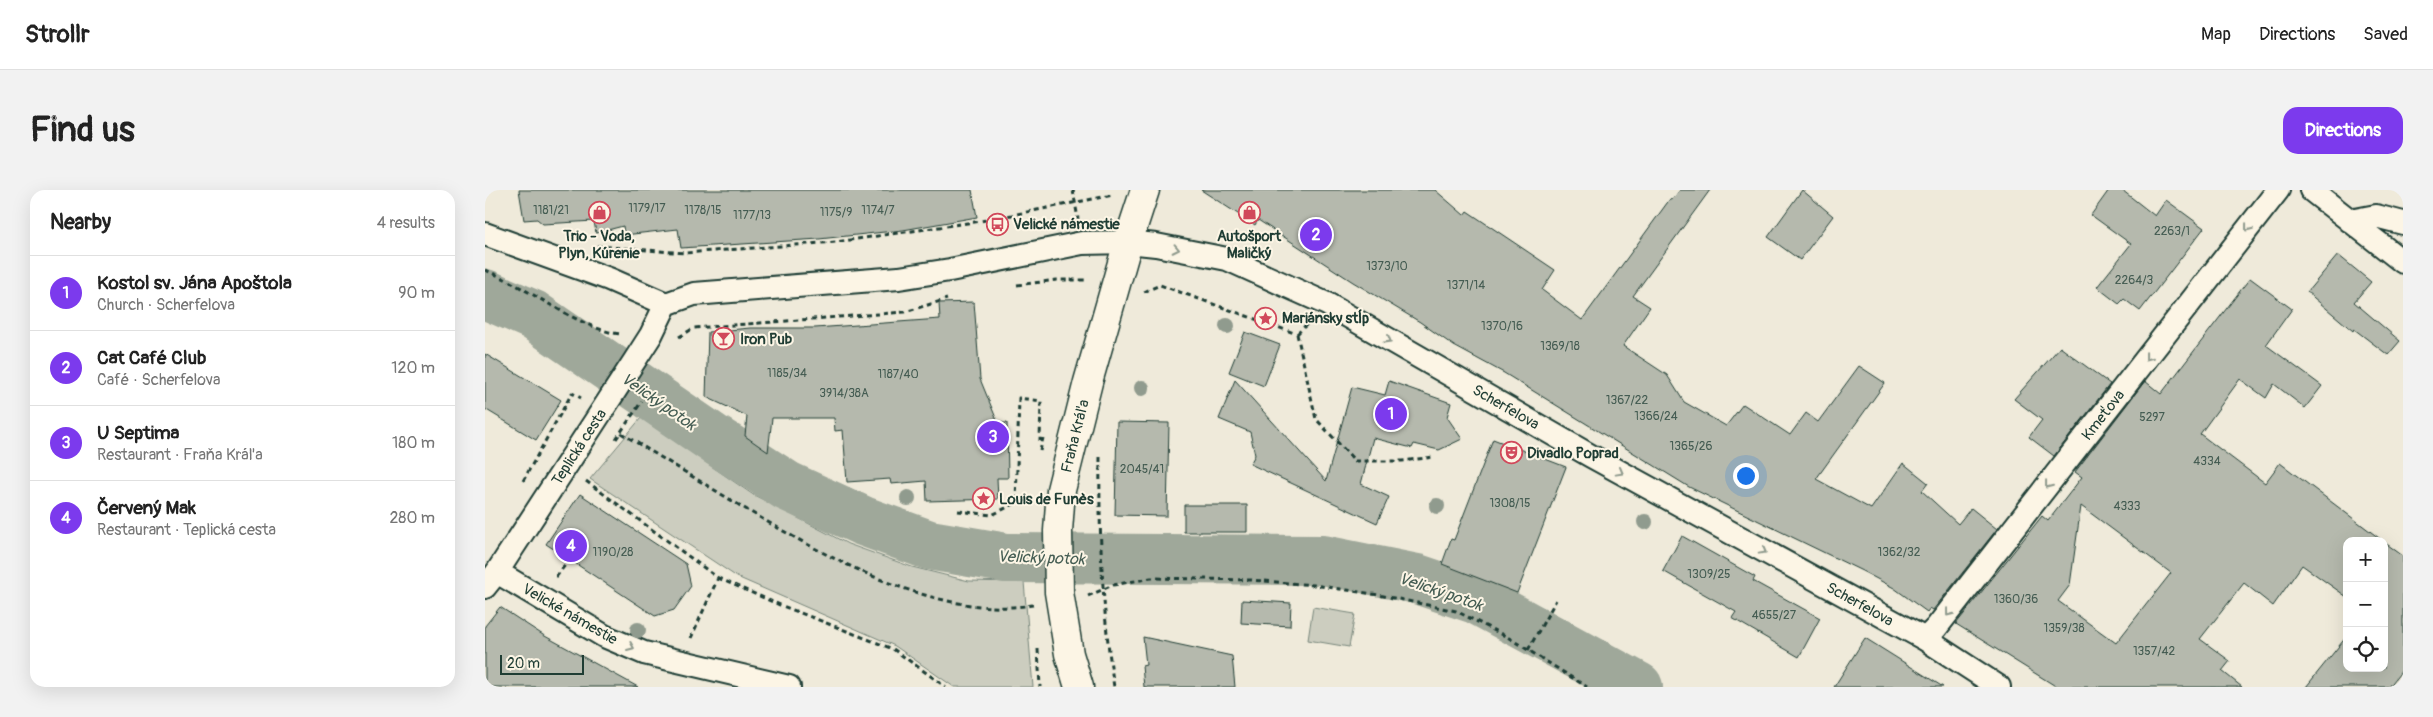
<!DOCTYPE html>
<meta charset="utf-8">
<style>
:root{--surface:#fff;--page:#f2f2f2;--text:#222;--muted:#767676;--line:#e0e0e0;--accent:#7c3aed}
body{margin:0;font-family:Pangolin,sans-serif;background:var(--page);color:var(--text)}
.controls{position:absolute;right:15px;bottom:15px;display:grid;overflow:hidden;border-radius:10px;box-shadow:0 5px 20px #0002}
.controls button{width:45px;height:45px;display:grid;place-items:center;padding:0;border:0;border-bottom:1px solid var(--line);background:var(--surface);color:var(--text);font:25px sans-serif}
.scale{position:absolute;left:15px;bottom:12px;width:84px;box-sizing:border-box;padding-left:5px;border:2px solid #1f3d34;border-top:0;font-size:14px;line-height:18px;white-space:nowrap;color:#1f3d34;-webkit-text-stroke:4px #fcf5e5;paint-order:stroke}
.you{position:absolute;left:1260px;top:285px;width:18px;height:18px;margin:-12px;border:4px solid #fff;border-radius:50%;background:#1a73e8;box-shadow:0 0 0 8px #1a73e833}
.badge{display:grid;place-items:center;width:32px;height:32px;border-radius:50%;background:var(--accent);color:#fff;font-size:16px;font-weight:700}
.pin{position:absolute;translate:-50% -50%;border:2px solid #fff;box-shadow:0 1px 5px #0006}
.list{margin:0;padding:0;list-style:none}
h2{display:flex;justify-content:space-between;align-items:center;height:65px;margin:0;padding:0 20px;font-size:21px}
h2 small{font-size:16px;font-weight:400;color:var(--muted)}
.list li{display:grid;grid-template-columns:32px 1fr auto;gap:15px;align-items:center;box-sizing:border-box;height:75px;padding:0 20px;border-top:1px solid var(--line)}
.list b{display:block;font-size:19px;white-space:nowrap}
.list p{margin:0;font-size:16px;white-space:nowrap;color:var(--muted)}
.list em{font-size:16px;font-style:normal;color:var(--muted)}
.icon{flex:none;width:28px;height:28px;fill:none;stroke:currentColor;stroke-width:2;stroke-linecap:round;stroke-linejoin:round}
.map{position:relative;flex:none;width:1918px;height:497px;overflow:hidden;border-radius:15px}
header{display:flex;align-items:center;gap:30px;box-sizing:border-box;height:70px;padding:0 25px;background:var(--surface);border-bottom:1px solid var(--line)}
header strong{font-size:24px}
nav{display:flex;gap:28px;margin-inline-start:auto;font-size:18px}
.intro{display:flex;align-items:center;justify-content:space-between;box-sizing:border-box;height:120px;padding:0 30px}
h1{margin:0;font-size:35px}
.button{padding:12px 22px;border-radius:15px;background:var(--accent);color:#fff;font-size:18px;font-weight:700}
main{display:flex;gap:30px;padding:0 30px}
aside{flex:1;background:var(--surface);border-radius:15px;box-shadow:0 5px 20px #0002}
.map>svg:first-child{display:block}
.green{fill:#cccdbf;stroke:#76857a}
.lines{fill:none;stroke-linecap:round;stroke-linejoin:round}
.river{stroke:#9fa89a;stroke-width:50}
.building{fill:#b5b9ad;stroke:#1f3d34;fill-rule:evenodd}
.minor-casing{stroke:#1f3d34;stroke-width:26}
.tertiary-casing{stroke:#1f3d34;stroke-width:31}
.path{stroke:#1f3d34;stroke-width:3;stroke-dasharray:5 4;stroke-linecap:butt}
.minor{stroke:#fcf5e5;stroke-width:22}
.tertiary{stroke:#fcf5e5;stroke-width:28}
.tree{fill:#909b8e}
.oneway{stroke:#8e998c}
.labels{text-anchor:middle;stroke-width:4;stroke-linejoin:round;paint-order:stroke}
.number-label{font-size:12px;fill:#445c52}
.poi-label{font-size:15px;font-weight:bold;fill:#1f3d34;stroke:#fcf5e5;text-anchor:start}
.street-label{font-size:15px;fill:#1f3d34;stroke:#fcf5e5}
.water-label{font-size:16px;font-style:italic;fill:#455d53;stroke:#fcf5e5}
</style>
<header>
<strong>Strollr</strong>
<nav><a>Map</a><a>Directions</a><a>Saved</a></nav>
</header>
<div class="intro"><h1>Find us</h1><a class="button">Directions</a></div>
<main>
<aside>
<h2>Nearby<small>4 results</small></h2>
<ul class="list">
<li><span class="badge">1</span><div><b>Kostol sv. Jána Apoštola</b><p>Church · Scherfelova</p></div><em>90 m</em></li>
<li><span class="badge">2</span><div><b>Cat Café Club</b><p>Café · Scherfelova</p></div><em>120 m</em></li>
<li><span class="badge">3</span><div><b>U Septima</b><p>Restaurant · Fraňa Kráľa</p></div><em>180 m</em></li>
<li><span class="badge">4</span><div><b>Červený Mak</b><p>Restaurant · Teplická cesta</p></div><em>280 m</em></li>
</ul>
</aside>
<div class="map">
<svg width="1918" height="497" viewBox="0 0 1918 497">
<rect width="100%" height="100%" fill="#efeada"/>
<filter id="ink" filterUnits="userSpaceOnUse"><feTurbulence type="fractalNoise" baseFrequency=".02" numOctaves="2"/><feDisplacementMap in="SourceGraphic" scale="10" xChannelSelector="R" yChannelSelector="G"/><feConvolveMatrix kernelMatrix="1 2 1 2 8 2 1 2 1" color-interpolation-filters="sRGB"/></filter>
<g filter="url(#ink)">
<path class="green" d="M156 228 267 304 363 354 427 377 484 391 539 392 548 497H469L410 456 252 387 105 289Z
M828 417 870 424 864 457 823 450Z"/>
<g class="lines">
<path class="river" d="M0 104 48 125 229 249 302 296 378 331 444 355 521 368 838 370 932 389 991 409 1153 497"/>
</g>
<path class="building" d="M34 0H487L492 27 418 40 334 49 196 58 193 39 139 45 138 36 111 43 109 31 58 34 52 29 39 30Z
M716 0H950L979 25 982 21 1070 80 1057 100 1097 130 1185 9 1187 10 1195 0H1225L1148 106 1165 117 1138 156 1182 185 1199 212 1241 236 1258 214 1305 245 1321 223 1333 232 1374 176 1400 193 1331 289 1386 319 1418 273 1443 293 1437 301 1473 334 1486 318 1512 339 1448 420 1445 418 1442 422 1409 398 1377 381 1204 297 1019 183 969 156 935 132 868 92 773 30 770 35Z
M1317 0 1348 26 1315 70 1283 47Z
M1624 0H1637L1670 26 1681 10 1719 38 1655 121 1639 109 1634 114 1612 97 1646 54 1606 25Z
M1853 65 1886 92 1869 112 1915 151 1903 165 1869 139 1868 141 1822 102Z
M1765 88 1807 119 1781 155 1837 196 1820 218 1789 194 1781 208 1755 189 1715 244 1780 293 1795 273 1898 351H1862V407L1817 375 1788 416 1759 393 1715 449 1745 471 1737 481 1757 497H1572L1471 434 1557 326 1563 331 1597 287 1590 282 1660 191 1676 204ZM1596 316 1686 383 1631 453 1573 411 1585 395Z
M489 112 495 189 513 233H522L523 288H512L513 309 442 311 441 291 406 294 405 289 362 292 358 240 350 241 349 228H287L283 262 260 246 262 226 221 207 223 142 265 138H330L455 129 454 113Z
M760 142 795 155 779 196 744 182Z
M1575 157 1625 194 1569 266 1544 247 1557 230 1529 209Z
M0 164 76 210 51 250 0 219Z
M750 190 841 291 867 197 900 205 904 191 966 213 962 227 977 249 954 260 929 254 927 258 888 248 876 294 904 307 892 333 765 274 770 265 765 242 734 229Z
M632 232 684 233 682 326 630 325Z
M1008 249 1081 277 1032 403 957 374 966 349 969 350Z
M95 304 201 374 206 396 189 420 170 426 61 354Z
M699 315H762V342H699Z
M1197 346 1270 387 1268 391 1335 428 1314 467 1247 428 1251 422 1178 381Z
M1899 352 1918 366V479L1904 497H1821L1862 446V478H1899Z
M757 410 806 413 805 436 756 433Z
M15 417 58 445 153 497H0V436Z
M658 447 747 466 750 497H659L657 476 661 475Z
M1380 448 1458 497H1349Z"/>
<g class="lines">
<defs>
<path id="minor" d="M1826 0 1918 72
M1865 31 1891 26 1918 33
M0 44 124 89 181 114 209 104 414 88 465 80 597 53 643 52 671 55 742 69 842 114 1106 266 1440 449 1514 497
M12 382 119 446 159 463 304 497
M0 397 12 382 150 170 166 145 181 114
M1440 449 1451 438 1793 0"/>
<path id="tertiary" d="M594 497 584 464 574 402 573 341 576 300 603 192 643 52 660 0"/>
</defs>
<use href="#minor" class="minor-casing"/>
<use href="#tertiary" class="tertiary-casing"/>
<path class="path" d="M588 0 593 29
M112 56 200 63 351 52 496 31 628 5
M0 80C40 95 97 141 136 144
M532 95 572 90H602
M659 102 675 95 812 144
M812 144 831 229 870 271H917L949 267
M812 144 822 134
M194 147 209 138 420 122 462 109
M136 243C177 268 218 293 259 318 340 366 450 430 548 415
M131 249 157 211
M555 261 558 248
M615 267C614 344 617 420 629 497
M38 291 87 203 96 208
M101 291 233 388 206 448
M473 321 507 325 531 313 534 208 556 211 555 251
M71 387 84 370
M233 388 295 415 408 459 461 497
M603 406 628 395 666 388 766 390 829 395 894 405 971 421 1024 448 1102 497
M553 459 555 497
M1043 460 1071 410"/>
<use href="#minor" class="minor"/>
<use href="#tertiary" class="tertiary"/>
</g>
<g class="tree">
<circle cx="742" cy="136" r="8"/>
<circle cx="657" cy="198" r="8"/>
<circle cx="423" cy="308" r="8"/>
<circle cx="952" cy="316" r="8"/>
<circle cx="1160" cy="332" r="8"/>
<circle cx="153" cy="440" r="8"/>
</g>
<defs><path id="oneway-chevron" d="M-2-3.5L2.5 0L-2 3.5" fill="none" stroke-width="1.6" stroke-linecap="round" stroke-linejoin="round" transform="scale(1.25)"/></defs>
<g class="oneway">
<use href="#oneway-chevron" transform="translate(1763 38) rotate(128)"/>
<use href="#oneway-chevron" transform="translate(691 59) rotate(12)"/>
<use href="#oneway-chevron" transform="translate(903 150) rotate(30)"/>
<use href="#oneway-chevron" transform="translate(1663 167) rotate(128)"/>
<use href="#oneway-chevron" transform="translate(1135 282) rotate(29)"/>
<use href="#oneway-chevron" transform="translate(1563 295) rotate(128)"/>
<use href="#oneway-chevron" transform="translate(1278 361) rotate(29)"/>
<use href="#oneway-chevron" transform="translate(1464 423) rotate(128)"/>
<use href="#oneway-chevron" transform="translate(146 457) rotate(23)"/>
</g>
</g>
<defs>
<symbol id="shop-ring" viewBox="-11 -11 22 22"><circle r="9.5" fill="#fcf5e5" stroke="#d1495b" stroke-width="1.5"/><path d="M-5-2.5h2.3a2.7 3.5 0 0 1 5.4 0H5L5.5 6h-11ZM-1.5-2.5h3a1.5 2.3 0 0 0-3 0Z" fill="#d1495b"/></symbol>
<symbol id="bus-ring" viewBox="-11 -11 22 22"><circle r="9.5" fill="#fcf5e5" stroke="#d1495b" stroke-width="1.5"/><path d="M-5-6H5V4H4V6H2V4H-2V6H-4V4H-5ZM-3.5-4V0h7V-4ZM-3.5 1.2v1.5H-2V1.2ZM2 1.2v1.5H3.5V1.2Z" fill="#d1495b"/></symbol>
<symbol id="sight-ring" viewBox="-11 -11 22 22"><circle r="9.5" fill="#fcf5e5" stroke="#d1495b" stroke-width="1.5"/><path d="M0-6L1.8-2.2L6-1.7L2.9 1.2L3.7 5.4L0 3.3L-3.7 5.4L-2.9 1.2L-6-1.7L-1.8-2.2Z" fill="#d1495b"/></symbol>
<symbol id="bar-ring" viewBox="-11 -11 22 22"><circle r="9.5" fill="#fcf5e5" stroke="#d1495b" stroke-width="1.5"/><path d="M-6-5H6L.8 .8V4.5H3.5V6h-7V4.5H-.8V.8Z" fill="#d1495b"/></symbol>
<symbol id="theatre-ring" viewBox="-11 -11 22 22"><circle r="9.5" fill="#fcf5e5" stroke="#d1495b" stroke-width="1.5"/><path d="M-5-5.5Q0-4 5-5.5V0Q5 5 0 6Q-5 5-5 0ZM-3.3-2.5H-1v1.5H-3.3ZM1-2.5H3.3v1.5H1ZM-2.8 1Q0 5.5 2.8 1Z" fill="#d1495b"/></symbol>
</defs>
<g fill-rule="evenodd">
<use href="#shop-ring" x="102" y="10" width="25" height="25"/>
<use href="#shop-ring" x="752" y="10" width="25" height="25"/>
<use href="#bus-ring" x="500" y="22" width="25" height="25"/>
<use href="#sight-ring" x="768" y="116" width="25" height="25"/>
<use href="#bar-ring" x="226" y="136" width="25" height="25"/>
<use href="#theatre-ring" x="1014" y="250" width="25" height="25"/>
<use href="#sight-ring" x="486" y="296" width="25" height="25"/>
</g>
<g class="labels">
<g class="number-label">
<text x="162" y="22">1179/17</text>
<text x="66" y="24">1181/21</text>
<text x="218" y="24">1178/15</text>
<text x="393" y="24">1174/7</text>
<text x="351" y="26">1175/9</text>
<text x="267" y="29">1177/13</text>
<text x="1687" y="45">2263/1</text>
<text x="902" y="80">1373/10</text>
<text x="1649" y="94">2264/3</text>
<text x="981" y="99">1371/14</text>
<text x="1017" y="140">1370/16</text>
<text x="1075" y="160">1369/18</text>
<text x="302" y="187">1185/34</text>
<text x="413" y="188">1187/40</text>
<text x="359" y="207">3914/38A</text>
<text x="1142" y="214">1367/22</text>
<text x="1171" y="230">1366/24</text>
<text x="1667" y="231">5297</text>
<text x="1206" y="260">1365/26</text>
<text x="1722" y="275">4334</text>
<text x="657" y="283">2045/41</text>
<text x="1025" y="317">1308/15</text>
<text x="1642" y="320">4333</text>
<text x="128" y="366">1190/28</text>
<text x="1414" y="366">1362/32</text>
<text x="1224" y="388">1309/25</text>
<text x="1531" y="413">1360/36</text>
<text x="1289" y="429">4655/27</text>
<text x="1579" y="442">1359/38</text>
<text x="1669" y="465">1357/42</text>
</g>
<g class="poi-label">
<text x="528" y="39">Velické námestie</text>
<text x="114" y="51" text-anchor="middle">Trio - Voda,<tspan x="114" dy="17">Plyn, Kúrenie</tspan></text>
<text x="764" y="51" text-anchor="middle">Autošport<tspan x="764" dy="17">Maličký</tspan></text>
<text x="797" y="133">Mariánsky stĺp</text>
<text x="255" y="154">Iron Pub</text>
<text x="1042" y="268">Divadlo Poprad</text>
<text x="514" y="314">Louis de Funès</text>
</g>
<g class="street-label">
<text transform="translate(1021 217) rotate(30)" y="5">Scherfelova</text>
<text transform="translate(1618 225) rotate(-52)" y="5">Kmeťova</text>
<text transform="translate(590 246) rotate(-76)" y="5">Fraňa Kráľa</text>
<text transform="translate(94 257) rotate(-57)" y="5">Teplická cesta</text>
<text transform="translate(1375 414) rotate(29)" y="5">Scherfelova</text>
<text transform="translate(85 424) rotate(30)" y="5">Velické námestie</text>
</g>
<g class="water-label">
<text transform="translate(174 211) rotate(35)" y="6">Velický potok</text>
<text transform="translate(556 367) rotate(2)" y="6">Velický potok</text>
<text transform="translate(956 401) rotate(19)" y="6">Velický potok</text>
</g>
</g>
</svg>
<div class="controls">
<button>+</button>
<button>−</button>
<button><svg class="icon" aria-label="locate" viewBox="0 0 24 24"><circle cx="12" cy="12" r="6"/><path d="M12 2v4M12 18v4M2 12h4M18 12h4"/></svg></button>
</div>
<div class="scale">20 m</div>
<div class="you"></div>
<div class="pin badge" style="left:906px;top:224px">1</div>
<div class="pin badge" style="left:831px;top:45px">2</div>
<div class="pin badge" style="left:508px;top:247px">3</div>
<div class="pin badge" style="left:86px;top:356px">4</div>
</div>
</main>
